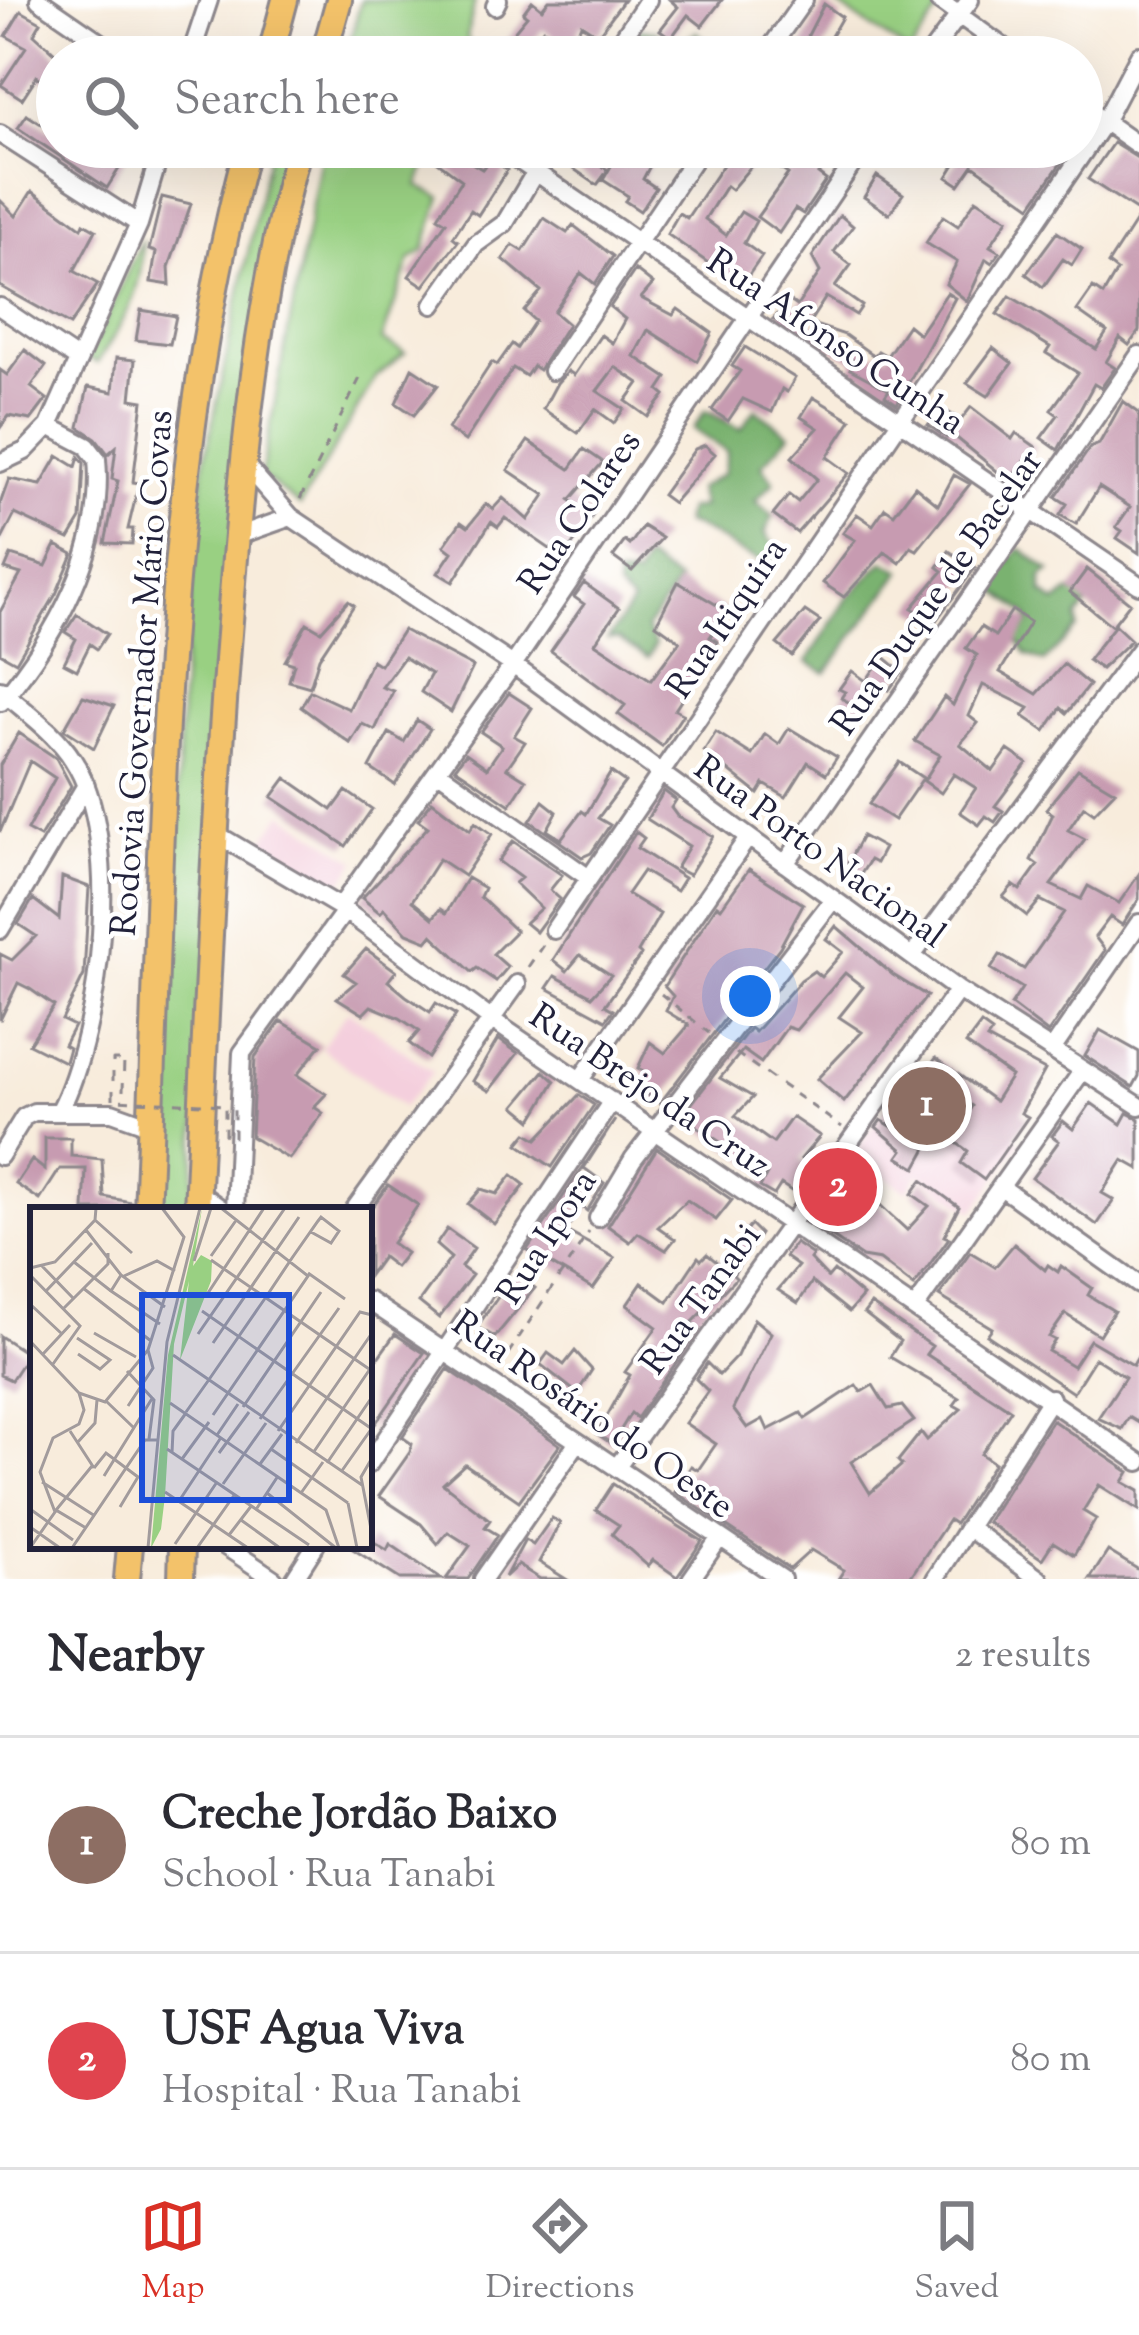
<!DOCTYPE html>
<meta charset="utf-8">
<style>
:root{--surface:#fff;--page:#f7f7f7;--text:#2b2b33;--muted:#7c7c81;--line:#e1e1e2;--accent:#d93025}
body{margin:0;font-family:"Sorts Mill Goudy",serif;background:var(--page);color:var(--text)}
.you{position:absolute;left:750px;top:996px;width:42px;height:42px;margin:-30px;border:9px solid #fff;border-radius:50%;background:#1a73e8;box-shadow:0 0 0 18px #1a73e833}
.badge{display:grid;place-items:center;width:78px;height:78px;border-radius:50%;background:var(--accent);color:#fff;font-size:39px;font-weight:700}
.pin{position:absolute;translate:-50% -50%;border:6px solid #fff;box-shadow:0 3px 12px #0006}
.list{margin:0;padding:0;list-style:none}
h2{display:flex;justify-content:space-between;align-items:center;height:156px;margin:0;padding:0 48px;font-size:51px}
h2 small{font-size:39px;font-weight:400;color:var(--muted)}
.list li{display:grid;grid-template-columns:78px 1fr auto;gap:36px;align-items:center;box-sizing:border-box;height:216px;padding:0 48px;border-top:3px solid var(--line)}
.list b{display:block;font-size:45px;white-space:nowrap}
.list p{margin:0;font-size:39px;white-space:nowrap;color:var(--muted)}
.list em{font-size:39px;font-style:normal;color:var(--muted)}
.icon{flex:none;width:66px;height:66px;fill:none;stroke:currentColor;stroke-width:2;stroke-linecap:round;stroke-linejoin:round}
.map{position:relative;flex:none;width:1139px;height:1579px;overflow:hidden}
.search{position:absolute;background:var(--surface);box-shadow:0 12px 48px #0002;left:36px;right:36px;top:36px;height:132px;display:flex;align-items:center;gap:30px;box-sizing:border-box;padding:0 42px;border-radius:66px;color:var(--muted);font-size:45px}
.sheet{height:588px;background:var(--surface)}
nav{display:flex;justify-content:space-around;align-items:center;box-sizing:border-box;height:168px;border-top:3px solid var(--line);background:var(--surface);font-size:33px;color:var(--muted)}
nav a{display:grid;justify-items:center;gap:6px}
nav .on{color:var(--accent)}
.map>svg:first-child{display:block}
.built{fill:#f4cfdd}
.green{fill:#99d082;stroke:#5e795e;stroke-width:3}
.forest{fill:#7ab270;stroke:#4e6a56;stroke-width:3}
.building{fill:#c79bb1}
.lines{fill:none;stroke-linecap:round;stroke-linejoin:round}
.minor-casing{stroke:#8d878c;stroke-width:22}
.highway-casing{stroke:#8d878c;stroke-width:30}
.path{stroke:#8d878c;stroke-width:3;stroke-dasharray:9 9;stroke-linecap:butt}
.minor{stroke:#fff;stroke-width:16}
.highway{stroke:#f3c26a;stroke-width:24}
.path-bridge{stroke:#8d878c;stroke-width:3;stroke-dasharray:9 9;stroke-linecap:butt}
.labels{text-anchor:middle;stroke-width:9;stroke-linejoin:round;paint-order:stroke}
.street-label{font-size:36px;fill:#22223b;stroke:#fff}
.inset-road{fill:none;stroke:#a29b9c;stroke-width:3}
.view{fill:#1d4ed8;fill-opacity:0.15;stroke:#1d4ed8;stroke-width:6}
.inset-edge{fill:none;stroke:#22223b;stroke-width:6}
</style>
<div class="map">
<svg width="1139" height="1579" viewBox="0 0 1139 1579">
<rect width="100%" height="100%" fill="#fff"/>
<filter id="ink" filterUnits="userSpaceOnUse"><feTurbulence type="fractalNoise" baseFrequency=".00833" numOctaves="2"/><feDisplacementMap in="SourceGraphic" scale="24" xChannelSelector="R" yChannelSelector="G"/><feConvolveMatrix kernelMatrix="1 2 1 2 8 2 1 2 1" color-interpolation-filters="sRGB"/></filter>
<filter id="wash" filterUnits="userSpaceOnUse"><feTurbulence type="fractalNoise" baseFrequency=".004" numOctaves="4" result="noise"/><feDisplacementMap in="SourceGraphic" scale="48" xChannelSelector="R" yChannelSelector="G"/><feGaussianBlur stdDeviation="2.7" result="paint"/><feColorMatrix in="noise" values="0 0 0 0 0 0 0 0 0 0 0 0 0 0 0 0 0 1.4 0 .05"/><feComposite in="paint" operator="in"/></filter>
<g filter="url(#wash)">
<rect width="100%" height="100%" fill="#f8ecdc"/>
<path class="built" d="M283 813 357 861 333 894 260 845Z
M348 1011 433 1072 403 1107 321 1048Z
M913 1069 1021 1142 974 1212 918 1174 907 1191 852 1155Z"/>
<path class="green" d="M361 0H475L467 37 475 57H346Z
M830 0H926L940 9 910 53Z
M270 147H303L248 379 191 1210H161L182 675 204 464Z
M323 147H429L432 151 418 186 441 197 424 250 410 260 382 340 405 353 376 377 300 506 261 475Z
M142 240C145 289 123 323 97 363L88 358Z"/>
<path class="forest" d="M640 29 658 32 655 41 673 49 697 32 710 45 708 54 629 57 622 52Z
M755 409 790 434 762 465 774 482 755 501 773 516 765 533 780 554 767 562C734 555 715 531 684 523L687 509 702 507 697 489 723 474 727 452 693 429 705 411 741 429Z
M1020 548 1050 571 1042 577V592L1056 603 1070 592 1092 599 1077 617V628L1044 662 1026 654 1017 640 1030 622 1027 614 990 586Z
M645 559 678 582 646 629 655 644 648 658 618 639H608L632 603 617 589 618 576 636 578Z
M884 561 902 571 826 673 807 662 847 599Z"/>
<g id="blocks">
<path class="building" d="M549 0H624L598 35 581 24 571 49 543 29 520 57H493L527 16 523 13 532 1 542 9Z
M670 0H722L702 26 688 15 671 38 660 30 678 7Z
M824 4 842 17 819 57H812L802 47Z
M21 11 41 22 34 34 57 55V90L37 76 22 99 1 85 26 47 6 36Z
M27 115 57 134V147H108L127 156 107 188 18 128Z
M1113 143 1139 159V212L1088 179Z
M444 147 482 169 491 158 507 170 478 215 471 210 453 237 458 241 424 286 409 276 446 222 438 217 462 180 435 160Z
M565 147H574L608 170 597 185 558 158Z
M622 147H660L643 179 656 188 640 211 625 201 628 196 603 180Z
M735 147 758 158 731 190 726 186 705 219 726 235 741 212 756 221 744 243 762 256 741 286 667 234 679 213 687 218Z
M788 147H839L818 174 826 180 803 214 795 209 779 233 757 217 788 174 775 165Z
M985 147H1072L1031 206 973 165 959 185 947 177 964 150 977 158Z
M877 176 903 194 889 214 864 197Z
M32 191 82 228 84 223 96 230 74 271 98 284 70 325 0 286V200L16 216Z
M162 197 191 204 169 267 170 285 151 282 156 252 149 250Z
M976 199 1008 219 990 246 1000 252 992 263 986 259 967 301 946 284 957 262 926 243 943 216 958 226Z
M840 215 853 226 834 252 851 265 835 287 862 306 856 315 826 297 809 323 845 335 874 356 878 351 887 356 908 325 919 334 947 293 955 298 897 404 885 396 889 390 850 369 855 361 773 319 790 301 797 306 820 272 812 257Z
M1139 216V331L1129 345 1120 338 1106 362 1115 368 1101 388 1094 384 1058 450 1041 438 1058 415 1051 410 1078 373 1046 353 1050 347 997 314 1010 296 1096 349 1107 332 1077 311 1093 288 1103 295 1117 271 1108 264Z
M544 218 567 233 573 225 613 256 595 284 581 273 554 312 568 324 539 370 533 366 526 376 513 368 465 441 448 429 492 362 497 365 512 344 517 348 535 321 524 311 541 291 503 259 513 245 523 251Z
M1057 232 1082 249 1072 265 1063 259 1043 287 1026 274Z
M635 270 653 284 641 298 673 315 678 309 712 333 697 361 648 330 634 356 667 378 659 390 665 395 648 417 626 401 639 383 615 367 597 391 624 409 614 423 595 409 578 433 543 409 557 383 568 371 574 375 601 335 612 343 625 319 610 307Z
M141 310 176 316 170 344 136 340Z
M745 347 795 378 787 392 782 389 772 412 743 399 728 421 712 410 740 371 732 366Z
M993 348 1012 363 988 396 967 383Z
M25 350 46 366 31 387 47 399 31 420 9 416 0 428V370L7 375Z
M116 358 135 360 131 399 143 401 133 482 139 483 128 529H133L132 544 105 543 118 481 112 479 116 447 108 454 96 438 79 427 88 387 113 392Z
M412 368 438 385 414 415 396 403Z
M813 397 851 420 827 457 849 473 797 533 773 515 789 495 798 502 817 479 792 457 818 428 801 417Z
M1123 401 1139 413V553L1117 538 1122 531 1116 527 1130 507 1099 487 1076 524 1060 515 1067 504 1056 497 1090 448 1099 444Z
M971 407 1012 439 1016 433 1036 447 1009 481 952 434 947 438 928 425 941 408 961 420Z
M528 441 570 469 584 449 603 462 570 500 593 515 563 558 505 518 498 527 491 522 453 582 438 573 452 552 444 546 461 522 468 527 486 504 493 509 503 498 528 520 545 495 508 470Z
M705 445 715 454 673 503 662 495 695 449Z
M58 456 76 467 79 457 84 463 81 519 69 539 15 514 0 543V504L9 479 41 485Z
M954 475 970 484 917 550 911 547 900 563 885 552 844 597 823 583 855 540 843 533 857 514 873 525 885 508 894 514 915 486 938 505Z
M643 526 662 538 632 571 613 557 625 541 630 545Z
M56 545 73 554 56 594 16 662 0 653V612L21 574 5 569 11 555 46 566Z
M949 551 975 568 935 622 912 608 943 571 938 567Z
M1087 569 1130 603 1112 626 1070 592Z
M678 582 727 611 710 637 718 642 675 710 683 714 662 746 618 714 625 705 551 651 584 604 574 597 584 583 619 608 595 643 651 680 680 641 656 624Z
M348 601 354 605 319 658 310 687 289 681 294 664 285 661 307 623 321 631Z
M1012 610 1030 622 1000 672 1037 694 1064 664 1089 685 1067 713 1061 708 1045 731 1023 716 1029 708 983 685 969 716 978 723 960 744 993 771 1008 750 1027 763 995 806 1003 811 995 822 986 816 979 825 960 812 976 788 954 774 941 793 924 781 940 755 915 741 944 697 953 705 977 655 966 648 981 627 995 636Z
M805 611 820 621 792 656 777 644Z
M77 614 107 634 97 649 90 644 77 670 64 663 76 639 65 632Z
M1115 625 1131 640 1101 669 1088 660Z
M403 630 473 667 451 712 421 692 431 674 404 657 382 687 393 691 375 730 362 724 350 743 301 707 310 691 349 709 372 660 380 665Z
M883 656 902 672 889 690 883 685 864 711 841 698 845 692 839 689 852 671 866 681Z
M509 693 532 708 514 736 525 742 507 768 526 780 510 805 455 768 466 753 487 768 502 746 481 732Z
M83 696 114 706 94 748 64 729Z
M417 720 430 729 395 785 370 768 389 733 404 742Z
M789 728 837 757 826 774 808 762 786 797 764 784 758 794 704 751 716 732 752 755 765 734 779 744Z
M19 733 56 758 71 786 40 837 27 830 55 778 30 761 0 832V765Z
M899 762 923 778 894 820 869 804Z
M1078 769 1115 791 1094 813 1084 806 1068 830 1085 839 1051 885 1081 899 1088 886 1119 903 1139 874V899L1122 925 1110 917 1095 937 1105 950 1048 1033 1011 1005 1022 988 991 969 1000 955 1024 969 1064 912 1040 900 1027 916 1003 897 1013 885 1020 890 1038 865 1031 860 1053 814 1046 809Z
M611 772 625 782 598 818 610 825 591 853 582 857 530 821 543 801 557 812 547 830 561 839 582 811 586 814Z
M286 778 332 810 346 791 372 809 346 846 272 797Z
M664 791 676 800 671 808 677 816 713 836 689 875 676 868 689 846 647 819Z
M432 801 470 830 475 822 492 834 464 876 439 859 412 901 433 918 440 909 446 913 467 878 484 888 480 897 516 931 493 954 508 967 496 981 477 968 472 972 432 935 427 941 407 933 384 909 380 913 362 898 428 827 418 820Z
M636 832 644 838 637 848 684 878 676 891 643 871 627 894 660 914 638 952 641 955 605 1005 613 1010 606 1020 547 988 555 976 592 996 611 975 580 955 567 971 553 960Z
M862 836 884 848 876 863 870 860 859 877 844 870Z
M513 841 562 875 550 890 560 899 536 932 525 923 541 908 515 883 521 878 498 861Z
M749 869 803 904 780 947 660 1103 636 1087 647 1073 638 1068 650 1042 665 1053 689 1025 666 1011 673 996 664 986 717 905 721 908Z
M62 877 89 887 84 975 62 1020 74 1026 64 1045 69 1048 65 1062 29 1044 54 1006 30 989 18 983 0 1020V954L12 960 36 936 18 924 33 899 59 919Z
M836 926 893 975 927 996 844 1102 817 1079 862 1032 839 1017 863 987 845 973 796 1030 787 1027 761 1063 743 1050 720 1078 753 1097 735 1116 773 1143 792 1117 820 1136 801 1159 813 1171 796 1194 781 1184 774 1195 760 1187 767 1174 682 1116 750 1028 755 1032 801 980 814 971 821 977 843 952 826 939Z
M366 949 396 971 388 981 406 996 430 1012 436 1003 456 1015 428 1058 409 1043 419 1031 400 1018 371 1006 363 1014 337 998 356 982 344 974Z
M281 1021 321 1045 297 1075 326 1094 314 1107 323 1113 289 1159 251 1137 255 1057Z
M981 1024 992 1032 987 1039 1045 1070 1021 1113 1028 1117 984 1180 961 1163 968 1151 951 1139 972 1106 948 1087 923 1119 903 1104 936 1058 995 1101 1011 1076 966 1044Z
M1100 1030 1139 1052V1076L1133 1087 1085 1056Z
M498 1039 518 1053 489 1091 473 1081Z
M544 1071 555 1081 532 1120 515 1106Z
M579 1095 594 1105 552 1167 518 1144 527 1133 537 1139Z
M1091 1103 1121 1124 1127 1113 1139 1119V1169L1123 1160 1102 1193 1114 1200 1097 1225 1032 1178 1059 1141 1052 1136 1063 1121 1073 1129Z
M615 1120 584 1168 604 1183 587 1211 581 1206 566 1231 615 1258 593 1289 527 1250Z
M881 1120 927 1148 916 1168 898 1157 903 1150 876 1127Z
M45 1138H71V1156L102 1159 104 1197 131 1202V1210H84L86 1169H60L40 1200 16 1184 32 1160 45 1170Z
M657 1148 732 1200 716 1220 687 1200 658 1227 675 1239 666 1250 638 1233 630 1242 608 1226Z
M862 1165 876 1175 865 1191 907 1230 929 1206 912 1194 922 1180 959 1207 944 1236 949 1238 914 1286 880 1260 862 1257 827 1233 832 1225 814 1214 844 1172 852 1178Z
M512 1175 525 1185 494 1224 468 1204 481 1189 497 1194Z
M388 1185 418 1205 392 1243 406 1253 395 1267 382 1257 369 1275V1211Z
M751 1225 760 1234 733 1275 736 1278 693 1322 699 1330 637 1418 631 1413 612 1444 597 1434 630 1375 625 1372 657 1327 627 1305 642 1283 668 1302 698 1257 701 1260 707 1254 719 1264Z
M447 1229 474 1248 461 1267 472 1275 439 1318 419 1302 451 1258 436 1245Z
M795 1243 813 1255 810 1259 828 1278 834 1271 863 1296 849 1312 812 1282 798 1303 778 1290 798 1266 785 1257Z
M1014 1244 1045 1270 1048 1265 1058 1272 1061 1266 1092 1288 1088 1295 1114 1311 1099 1335 1065 1314 1049 1337 1055 1340 1048 1351 1073 1366 1090 1340 1133 1365 1139 1355V1423L1129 1417 1122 1429 1098 1418 1125 1377 1095 1358 1073 1393 987 1335 992 1328 939 1296 970 1252 995 1267Z
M515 1273 535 1288 495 1337 477 1327Z
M871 1304 932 1346 926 1354 1011 1410 981 1454 994 1463 955 1524 949 1520 909 1579H838L844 1570 811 1550 790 1569 675 1492 691 1466 698 1470 716 1444 685 1423 708 1391 696 1379 707 1363 719 1375 737 1356 754 1319 771 1333 733 1409 747 1428 763 1419 768 1430 801 1413 805 1419 856 1385 861 1392 873 1385 888 1409 902 1406 914 1421 851 1462 870 1493 902 1465 898 1461 921 1432 927 1440 961 1409 954 1405 959 1398 890 1357 900 1341 864 1313Z
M395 1334 424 1353 369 1433V1370Z
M0 1336 28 1354 11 1380 0 1375Z
M575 1351 592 1370 577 1393 540 1364 548 1353 564 1365Z
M448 1369 560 1445 519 1501 465 1464 443 1484 490 1520 485 1527 498 1535 468 1579H446L470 1546 448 1532 438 1544 421 1524 379 1496 410 1452 412 1444 402 1437Z
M1052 1420 1129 1472 1123 1482 1139 1491V1510L1099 1485 1083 1511 1096 1519 1074 1555 1053 1542 1042 1559 987 1522Z
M613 1484 702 1541 677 1577 653 1560 648 1566 612 1534 619 1525 596 1510Z
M552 1518 560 1523 539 1562 566 1579H540L518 1565 505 1577 525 1540 533 1545Z
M369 1539 387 1550 390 1544 441 1579H400L348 1546H369Z
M1108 1551 1139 1570V1579H1090Z"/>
</g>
</g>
<g filter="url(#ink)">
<use href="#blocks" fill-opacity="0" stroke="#8d878c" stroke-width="3"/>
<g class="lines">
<defs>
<path id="minor" d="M39 0 122 57
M938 0 1017 57
M495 6 498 0
M190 57 209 0
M610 57 648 0
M764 57 804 0
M928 57 970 0
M1082 106 1139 146
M0 134 139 224
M499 147 1139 585
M433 305 476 244 505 223 550 147
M0 307 77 359
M552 371 702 147
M243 462 291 517 513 665 958 990 1139 1106
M0 463 25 451 49 426 139 224 162 147
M237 536 291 517
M0 689C24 711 55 731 73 760 124 838 101 1030 60 1110
M1 702C57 635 105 549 97 459L87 446 49 426
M437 771 589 878
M216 834 340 907 492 1020 1139 1462
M785 864 1139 355
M340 907 513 665 864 147
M0 930 86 785
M554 930 1104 122 1139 55
M912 956 1139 650
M1052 1050 1139 923
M580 1080 747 839
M0 1156 24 1117 34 1112H112L151 1126
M1001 1187 1139 1285
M198 1192 223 1210
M235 1210 242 1053 345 911
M354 1210 517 984
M598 1218 633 1159 832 901
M369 1301 782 1579
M915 1308 1083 1070
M369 1464 612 1101
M617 1467 958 990
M970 1529 1039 1579
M225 1546 274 1579
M294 1579 315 1546
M483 1579 578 1442
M691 1579 719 1539
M935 1579 1051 1398"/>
<path id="highway" d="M270 57 285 0
M323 57 339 0
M147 1210C164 856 155 492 247 147
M197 1210C206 1009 215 808 231 608 243 452 257 298 299 147
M127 1579 130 1546
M181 1579 182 1546"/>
</defs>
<use href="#minor" class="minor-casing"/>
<use href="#highway" class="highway-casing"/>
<path class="path" d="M300 499 363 372
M528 967 543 945
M661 994 709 1033
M736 1053 842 1127
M498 1369 589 1232"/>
<use href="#minor" class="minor"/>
<use href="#highway" class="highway"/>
<path class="path-bridge" d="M123 1091 124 1060H113V1100L225 1105V1136L234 1137V1104"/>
</g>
</g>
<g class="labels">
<g class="street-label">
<text transform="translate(837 340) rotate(34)" y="13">Rua Afonso Cunha</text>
<text transform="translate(578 511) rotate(-56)" y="13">Rua Colares</text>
<text transform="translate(935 591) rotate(-55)" y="13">Rua Duque de Bacelar</text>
<text transform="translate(725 617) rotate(-56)" y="13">Rua Itiquira</text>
<text transform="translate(140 673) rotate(-86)" y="13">Rodovia Governador Mário Covas</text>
<text transform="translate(821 850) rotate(36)" y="13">Rua Porto Nacional</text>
<text transform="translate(651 1089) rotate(34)" y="13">Rua Brejo da Cruz</text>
<text transform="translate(545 1236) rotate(-57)" y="13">Rua Ipora</text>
<text transform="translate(699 1298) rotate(-54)" y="13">Rua Tanabi</text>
<text transform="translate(594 1413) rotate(35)" y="13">Rua Rosário do Oeste</text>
</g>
</g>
<g transform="translate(30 1207)">
<rect width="342" height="342" fill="#f8ecdc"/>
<path d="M172 1 163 59 171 48 182 54 181 74 150 153 159 74 144 137 135 289 131 322 121 341 138 148Z" fill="#99d082"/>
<path class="inset-road" d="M65 13 102 46M56 23 91 68 135 100M181 49 207 12M181 53 342 164M164 54 181 1M44 55 81 84M12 59 43 91M0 61 25 55 65 13 66 1M278 66 315 92M0 68 50 119 23 157M91 68 81 84 130 117M94 69 127 54 145 64M53 81 121 134M16 84 62 36M176 89 234 1M0 97 32 127M34 101 78 57V46M172 104 342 222M64 126 106 150M168 127 255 1M47 131 80 153 70 162 48 147M0 134 49 186 54 203 49 217 23 231 10 265 25 305 18 315 0 302M183 136 269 10M13 147 40 118M143 148 332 278M97 164 124 193 119 232M49 186 75 195 118 143 154 30 132 1M76 194 103 220M140 196 296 303 309 341M98 199 123 161 118 143M213 200 291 85M156 205 178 174 229 100 236 90 262 51 288 14 291 10 309 24 301 36 281 25M183 208 278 69 191 1M230 212 309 101M40 224 64 261M248 224 330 105 342 108M187 228 208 197M47 236 65 216 67 193M266 236 342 126M137 242 279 338M241 242 318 296M142 246 143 224 156 206M189 246 219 205M283 246 340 162M342 251 331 270 342 327M152 252 179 215M297 256 342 190M230 257 252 227M64 261 76 246 108 270 90 300M311 265 342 221M74 269 123 190M12 275 65 309M193 277 236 216M135 285 218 341M237 286 306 341M271 286 293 255M149 294 190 232M318 296 327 341M227 301 248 269M211 313 250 341M0 320 30 341M56 321 26 303 62 259M199 328 222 298M145 337 187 275M0 341 18 315 43 333M42 341 115 233H128M118 341 137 135 170 1M167 341 205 287"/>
<path class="view" d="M112 88H259V293H112Z"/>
<rect width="342" height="342" class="inset-edge"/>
</g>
</svg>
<div class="you"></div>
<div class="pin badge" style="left:927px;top:1106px;background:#8d6e63">1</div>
<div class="pin badge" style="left:838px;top:1187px;background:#e0444e">2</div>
<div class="search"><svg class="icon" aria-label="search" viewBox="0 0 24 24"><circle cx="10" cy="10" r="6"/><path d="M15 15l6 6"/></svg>Search here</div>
</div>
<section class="sheet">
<h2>Nearby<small>2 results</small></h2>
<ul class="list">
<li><span class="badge" style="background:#8d6e63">1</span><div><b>Creche Jordão Baixo</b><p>School · Rua Tanabi</p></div><em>80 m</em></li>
<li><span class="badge" style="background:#e0444e">2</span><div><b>USF Agua Viva</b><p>Hospital · Rua Tanabi</p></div><em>80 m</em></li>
</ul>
</section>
<nav>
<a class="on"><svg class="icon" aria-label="map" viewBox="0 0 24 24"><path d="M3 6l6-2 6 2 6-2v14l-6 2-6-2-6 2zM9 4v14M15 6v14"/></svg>Map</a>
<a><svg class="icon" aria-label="directions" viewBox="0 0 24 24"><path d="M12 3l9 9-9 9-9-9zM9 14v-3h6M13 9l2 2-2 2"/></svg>Directions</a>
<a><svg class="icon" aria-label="saved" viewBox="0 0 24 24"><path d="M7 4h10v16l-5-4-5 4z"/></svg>Saved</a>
</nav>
